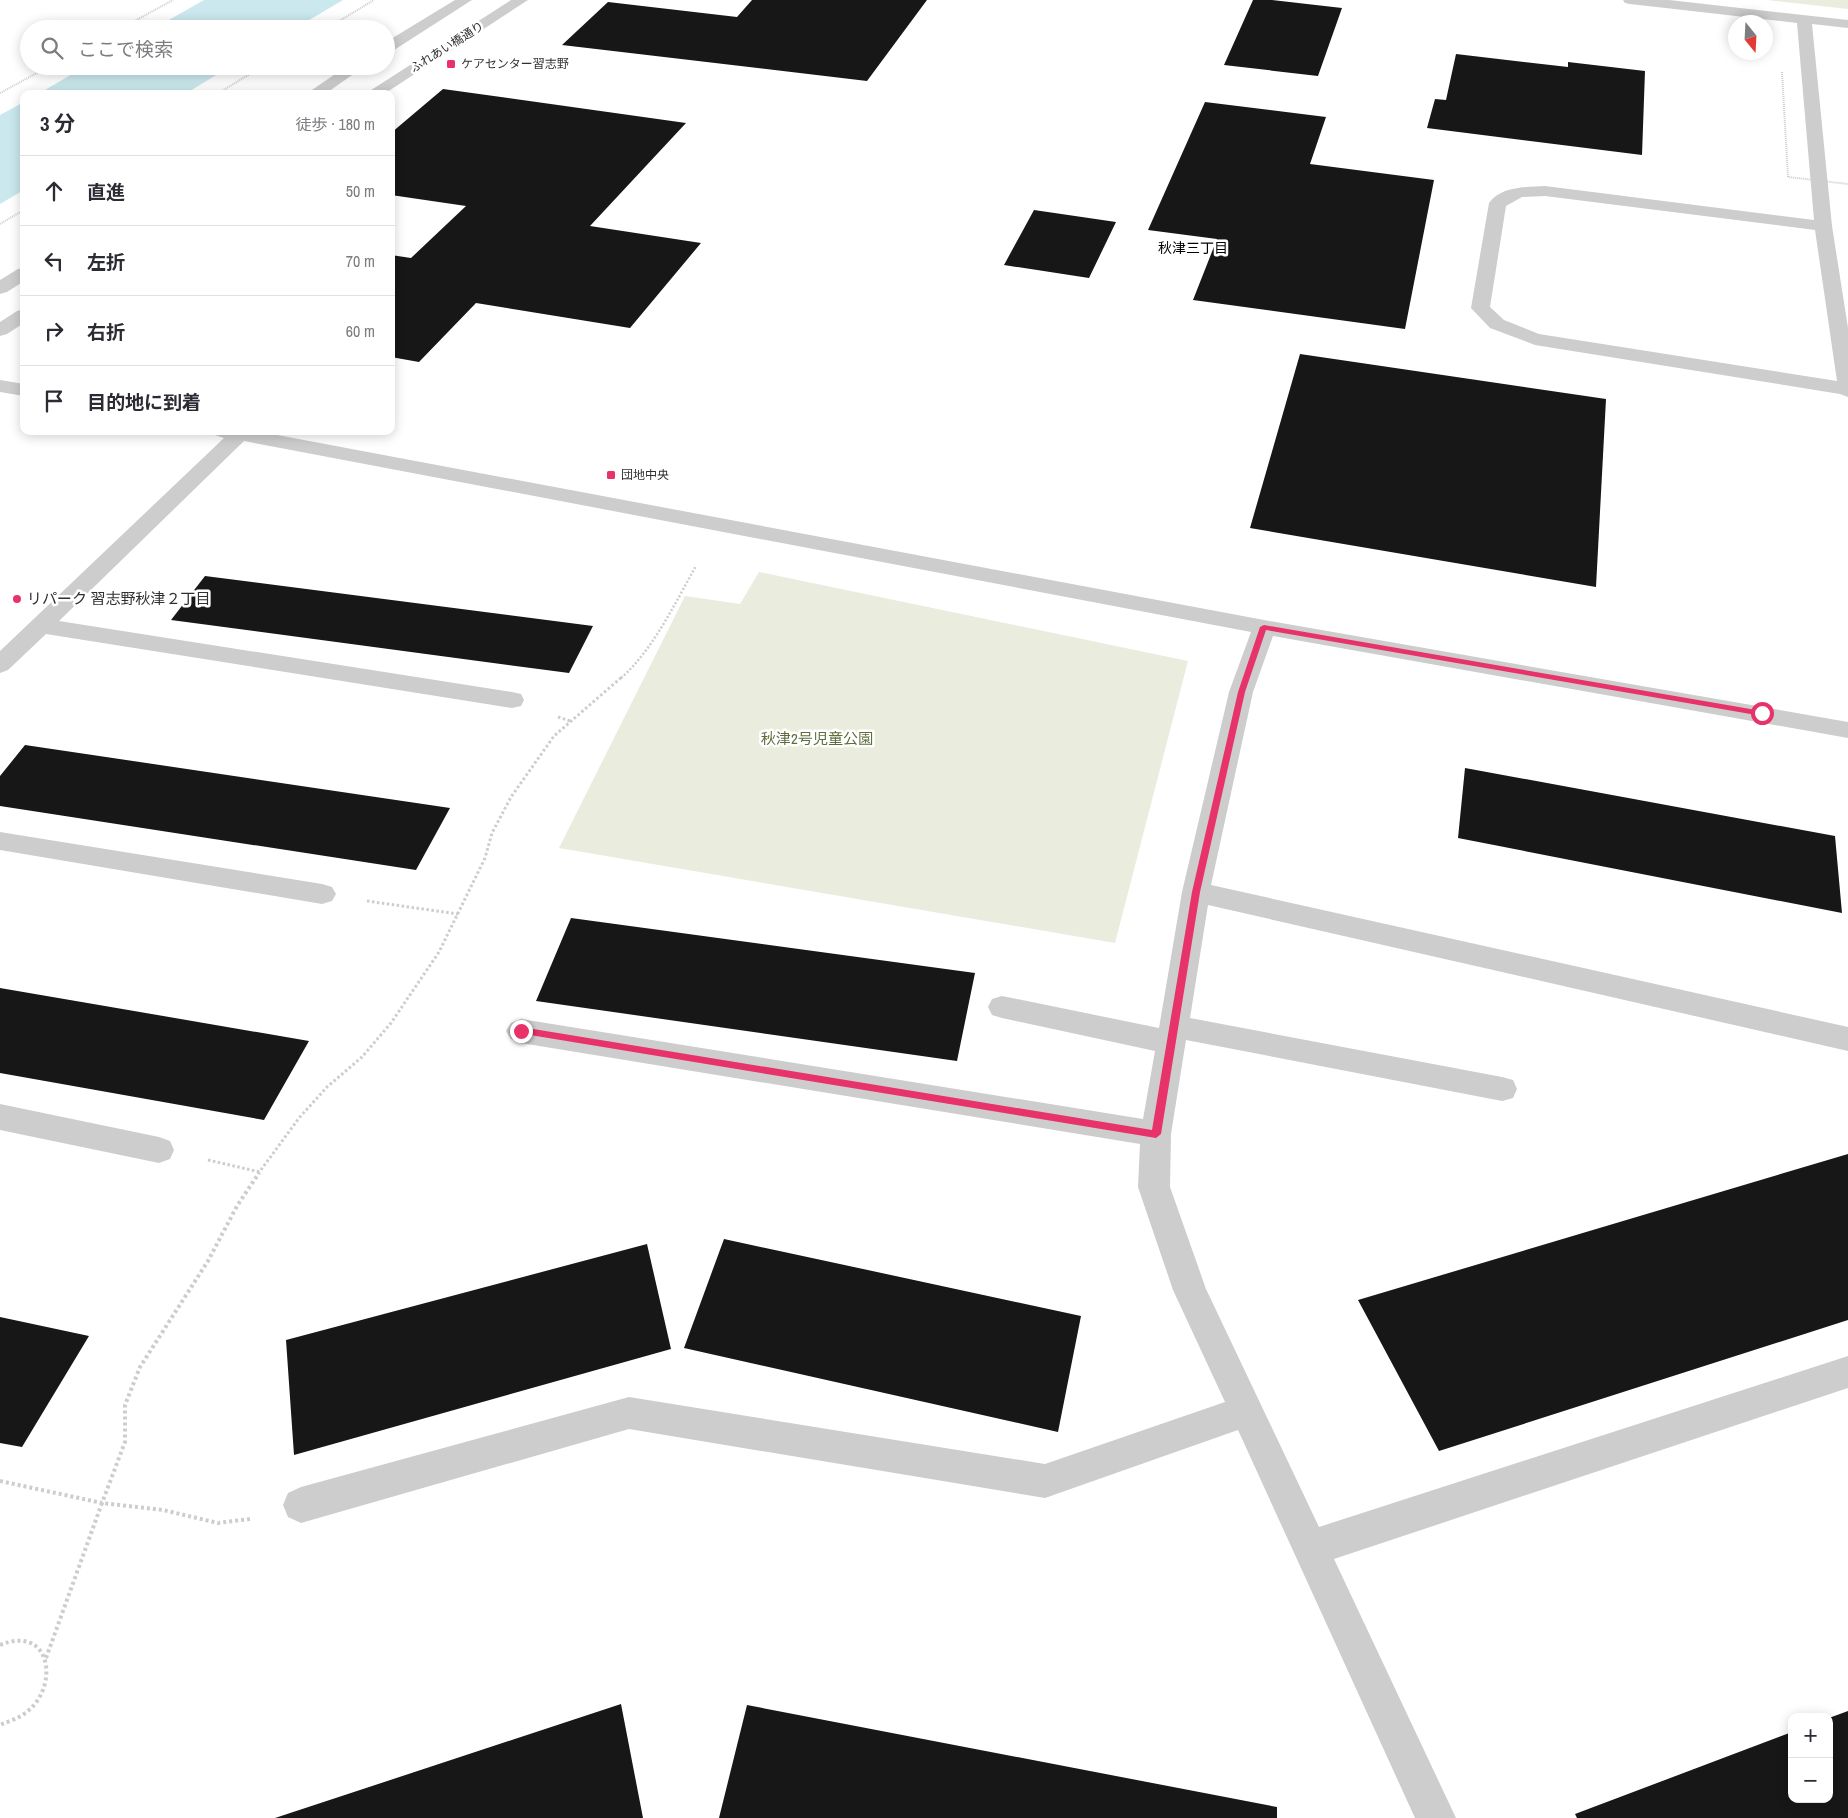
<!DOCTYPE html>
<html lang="ja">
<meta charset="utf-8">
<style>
:root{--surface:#fff;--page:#f2f2f3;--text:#2b2b33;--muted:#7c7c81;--line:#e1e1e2}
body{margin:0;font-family:"Archivo Narrow","Noto Sans JP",sans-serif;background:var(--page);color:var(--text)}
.controls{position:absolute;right:15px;bottom:15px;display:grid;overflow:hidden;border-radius:10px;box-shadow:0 2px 12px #0003}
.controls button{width:45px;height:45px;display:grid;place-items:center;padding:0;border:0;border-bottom:1px solid var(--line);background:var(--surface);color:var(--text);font:25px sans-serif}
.compass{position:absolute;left:1728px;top:15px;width:45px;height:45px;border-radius:50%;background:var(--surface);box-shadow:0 2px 12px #0003;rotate:162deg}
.stop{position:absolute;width:15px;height:15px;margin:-11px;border:4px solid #e7326a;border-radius:50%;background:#fff}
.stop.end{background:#e7326a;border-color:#fff;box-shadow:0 1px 5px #0008}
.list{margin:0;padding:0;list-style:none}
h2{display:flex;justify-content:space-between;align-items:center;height:65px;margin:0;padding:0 20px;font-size:21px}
h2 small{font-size:16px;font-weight:400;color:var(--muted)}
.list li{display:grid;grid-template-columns:32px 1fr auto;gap:15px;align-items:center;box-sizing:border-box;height:70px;padding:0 20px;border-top:1px solid var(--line)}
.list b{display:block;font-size:19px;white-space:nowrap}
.list em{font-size:16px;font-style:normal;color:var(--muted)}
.icon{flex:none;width:28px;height:28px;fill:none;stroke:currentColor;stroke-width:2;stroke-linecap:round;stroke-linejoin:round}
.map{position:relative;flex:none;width:1848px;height:1818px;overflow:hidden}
.search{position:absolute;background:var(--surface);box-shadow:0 2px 12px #0003;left:20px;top:20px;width:375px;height:55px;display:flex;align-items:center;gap:12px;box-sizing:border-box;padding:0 18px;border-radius:28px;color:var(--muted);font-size:19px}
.panel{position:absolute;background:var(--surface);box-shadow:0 2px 12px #0003;left:20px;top:90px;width:375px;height:345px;border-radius:10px}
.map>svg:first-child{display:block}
.green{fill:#eaedde}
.water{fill:#cae8ed}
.building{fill:#171717}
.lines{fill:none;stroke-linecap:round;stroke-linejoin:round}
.path-far3{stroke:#cdcdcd;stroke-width:2;stroke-dasharray:1 1;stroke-linecap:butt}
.path-far2{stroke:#cdcdcd;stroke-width:2.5;stroke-dasharray:2 2;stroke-linecap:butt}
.path-far1{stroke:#cdcdcd;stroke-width:3;stroke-dasharray:2.5 2.5;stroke-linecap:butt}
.path{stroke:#cdcdcd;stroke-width:4;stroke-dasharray:3 3;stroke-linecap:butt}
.minor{fill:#cdcdcd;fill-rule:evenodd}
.path-bridge{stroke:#cdcdcd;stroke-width:2;stroke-dasharray:1 1;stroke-linecap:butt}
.route{fill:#e7326a}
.poi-dot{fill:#e7326a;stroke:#fff;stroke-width:2}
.labels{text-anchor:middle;stroke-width:5;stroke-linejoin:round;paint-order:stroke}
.far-street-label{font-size:12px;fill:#303030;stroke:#fff}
.far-poi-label{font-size:12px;fill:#303030;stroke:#fff;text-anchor:start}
.far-neighbourhood-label{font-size:14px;fill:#000;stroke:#fff}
.poi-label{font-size:15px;fill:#303030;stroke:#fff;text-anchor:start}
.park-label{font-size:15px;fill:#5e6d3c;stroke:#fff}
</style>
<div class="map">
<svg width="1848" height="1818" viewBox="0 0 1848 1818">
<rect width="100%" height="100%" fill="#fff"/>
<path class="green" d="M1767 0H1848V9Z
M759 572 1188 661 1115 943 559 848 685 596 740 604Z"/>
<path class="water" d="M204 0H343L294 29H153Z
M86 66H231L185 94H38Z
M24 102V190L0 204V115Z"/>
<path class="building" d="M752 0H927L867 81 562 45 608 2 737 17Z
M1253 0H1272L1342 8 1318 76 1224 65Z
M1456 54 1568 67V62L1645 71 1642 155 1427 128 1435 99 1446 100Z
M443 89 686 123 590 226 701 243 630 328 476 303 419 362 391 357V255L411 258 466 206 391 195V133Z
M1205 102 1326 117 1310 164 1434 180 1405 329 1193 300 1217 239 1148 230Z
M1034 210 1116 222 1089 278 1004 265Z
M1300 354 1606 399 1596 587 1250 528Z
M205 576 593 626 569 673 171 620Z
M25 745 450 808 416 870 0 806V776Z
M1465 768 1835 836 1842 913 1458 838Z
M571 918 975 973 957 1061 536 1001Z
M0 988 309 1041 264 1120 0 1073Z
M1848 1154V1320L1439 1451 1358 1300Z
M724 1239 1081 1316 1058 1432 684 1348Z
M647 1244 671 1349 294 1455 286 1340Z
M0 1317 89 1336 22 1447 0 1443Z
M621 1704 643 1818H275Z
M747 1705 1277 1807V1818H719Z
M1848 1711V1818H1577L1575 1814 1792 1732V1799H1829V1718Z"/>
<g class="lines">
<path class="path-far3" d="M120 29 173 0
M326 29 374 0
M0 93 50 66
M217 94 263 66
M0 224 24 210"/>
<path class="path-far2" d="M621 678C653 650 675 603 696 566"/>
<path class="path-far1" d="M558 717 570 721
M367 901 458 914
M208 1160 260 1172
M258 1174 299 1118 327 1087 362 1057 391 1023 439 952 485 858 492 833 511 797 554 736 623 676"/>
<path class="path" d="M0 1481 102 1503 125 1442V1405L140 1367 208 1261 237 1206 259 1173
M0 1645C50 1624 60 1684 28 1711 20 1718 9 1721 0 1725
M46 1658 102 1503 163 1510 218 1523 250 1519"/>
<path class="minor" d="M455 0H472L391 52 386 53V42Z
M511 0H528L384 94H365Z
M1623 0H1669L1848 20V28L1812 24 1832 226 1848 328V397L1840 394 1535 345 1490 328 1471 308 1489 203C1501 186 1527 187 1545 186L1814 220 1797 23 1630 4 1625 3ZM1545 196 1815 230 1837 381 1539 334 1504 320 1490 307 1506 206 1522 197Z
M347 66H365L325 94H306Z
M24 268V281L7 292 0 294V280L18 269Z
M24 309V323L7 334 0 336V322L17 311Z
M0 380 24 384V396L0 392Z
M212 431H256L1264 620 1848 722V738L1273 636 1253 692 1211 885 1848 1027V1051L1208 905 1190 1018 1502 1077 1513 1080 1517 1089 1513 1098 1502 1101 1186 1040 1171 1134 1170 1187 1206 1289 1319 1527 1848 1356V1388L1334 1559 1456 1818H1415L1238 1430 1045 1498 629 1429 301 1523 288 1517 283 1505 288 1493 301 1487 629 1397 1045 1464 1225 1402 1173 1290 1138 1187 1140 1144 521 1043 511 1039 506 1031 511 1023 521 1019 1143 1119 1155 1051 1002 1018 992 1015 988 1007 992 999 1002 996 1159 1028 1182 892 1229 692 1251 632 244 441 59 621 512 692 521 694 524 700 521 706 512 708 46 634 8 670 0 673V651L224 438 215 435Z
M0 832 322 884 332 887 336 894 332 901 322 904 0 850Z
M0 1104 159 1137 170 1141 174 1150 170 1159 159 1163 0 1130Z"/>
<path class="path-bridge" d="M1782 72 1788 177 1848 184"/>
</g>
<path class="route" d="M1264 625 1762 711 1765 713 1762 716 1266 630 1245 692 1200 892 1161 1134 1156 1138 518 1033 517 1031 521 1027 1152 1130 1192 892 1238 692 1260 627Z"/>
<g class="poi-dot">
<rect x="446" y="59" width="10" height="10" rx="2.5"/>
<rect x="606" y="470" width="10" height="10" rx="2.5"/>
<circle cx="17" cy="599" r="5"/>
</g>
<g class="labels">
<g class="far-street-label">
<text transform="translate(447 47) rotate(-32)" y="4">ふれあい橋通り</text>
</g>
<g class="far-poi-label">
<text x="461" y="68">ケアセンター習志野</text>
<text x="621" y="479">団地中央</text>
</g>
<g class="far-neighbourhood-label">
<text x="1193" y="253">秋津三丁目</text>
</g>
<g class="poi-label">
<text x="27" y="604">リパーク 習志野秋津２丁目</text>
</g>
<g class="park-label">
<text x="817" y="744">秋津2号児童公園</text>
</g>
</g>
</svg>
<div class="controls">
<button>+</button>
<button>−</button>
</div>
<svg class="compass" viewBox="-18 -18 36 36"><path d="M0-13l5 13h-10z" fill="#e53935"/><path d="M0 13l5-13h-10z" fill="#7c7c81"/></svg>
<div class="stop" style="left:1762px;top:713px"></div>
<div class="stop end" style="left:521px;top:1031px"></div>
<div class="search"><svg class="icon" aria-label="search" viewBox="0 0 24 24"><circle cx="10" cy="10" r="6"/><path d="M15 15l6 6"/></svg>ここで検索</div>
<section class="panel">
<h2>3 分<small>徒歩 · 180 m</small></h2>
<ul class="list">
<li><svg class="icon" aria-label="ahead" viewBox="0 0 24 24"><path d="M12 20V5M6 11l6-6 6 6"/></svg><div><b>直進</b></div><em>50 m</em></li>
<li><svg class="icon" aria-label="left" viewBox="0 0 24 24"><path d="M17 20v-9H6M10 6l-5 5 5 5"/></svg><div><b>左折</b></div><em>70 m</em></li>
<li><svg class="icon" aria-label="right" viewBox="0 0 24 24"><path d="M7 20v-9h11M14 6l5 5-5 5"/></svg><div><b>右折</b></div><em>60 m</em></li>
<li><svg class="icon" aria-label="arrive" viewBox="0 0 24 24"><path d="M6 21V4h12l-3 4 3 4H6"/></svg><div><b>目的地に到着</b></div></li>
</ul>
</section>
</div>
